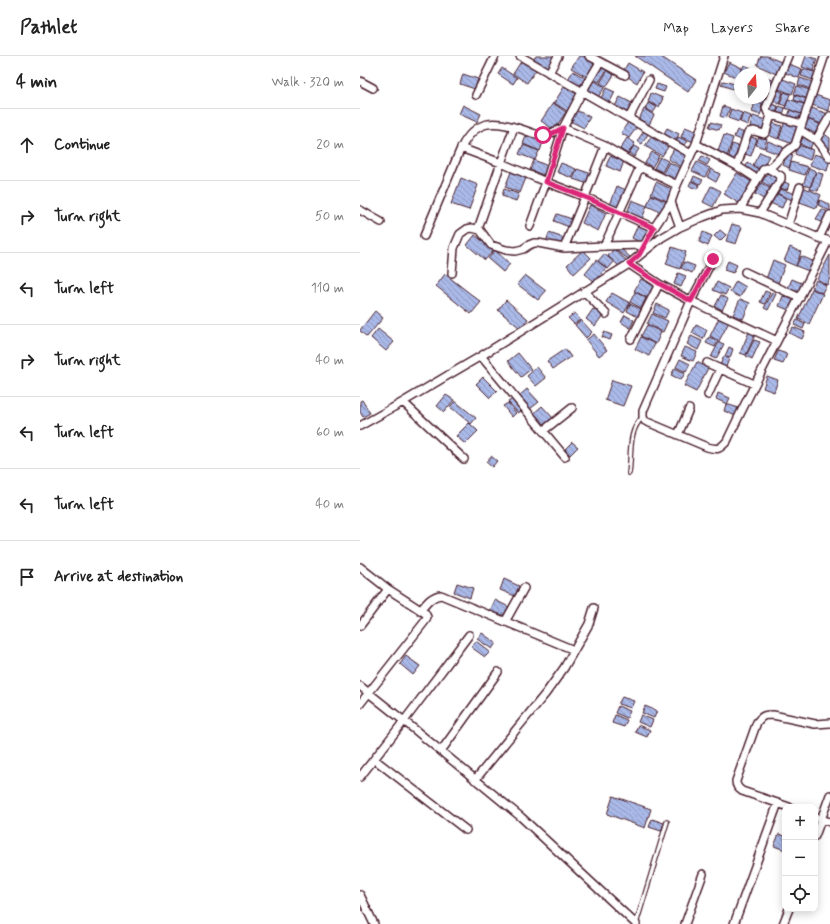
<!DOCTYPE html>
<meta charset="utf-8">
<style>
:root{--surface:#fff;--page:#f6f6f6;--text:#222;--muted:#767676;--line:#e0e0e0}
body{margin:0;font-family:Mynerve,sans-serif;background:var(--page);color:var(--text)}
.controls{position:absolute;right:12px;bottom:12px;display:grid;overflow:hidden;border-radius:8px;box-shadow:0 2px 10px #0003}
.controls button{width:36px;height:36px;display:grid;place-items:center;padding:0;border:0;border-bottom:1px solid var(--line);background:var(--surface);color:var(--text);font:20px sans-serif}
.compass{position:absolute;left:374px;top:12px;width:36px;height:36px;border-radius:50%;background:var(--surface);box-shadow:0 2px 10px #0003;rotate:17deg}
.stop{position:absolute;width:12px;height:12px;margin:-9px;border:3px solid #db2777;border-radius:50%;background:#fff}
.stop.end{background:#db2777;border-color:#fff;box-shadow:0 1px 4px #0008}
.list{margin:0;padding:0;list-style:none}
h2{display:flex;justify-content:space-between;align-items:center;height:52px;margin:0;padding:0 16px;font-size:17px}
h2 small{font-size:13px;font-weight:400;color:var(--muted)}
.list li{display:grid;grid-template-columns:26px 1fr auto;gap:12px;align-items:center;box-sizing:border-box;height:72px;padding:0 16px;border-top:1px solid var(--line)}
.list b{display:block;font-size:15px;white-space:nowrap}
.list em{font-size:13px;font-style:normal;color:var(--muted)}
.icon{flex:none;width:22px;height:22px;fill:none;stroke:currentColor;stroke-width:2;stroke-linecap:round;stroke-linejoin:round}
.map{position:relative;flex:none;width:470px;height:868px;overflow:hidden}
header{display:flex;align-items:center;gap:24px;box-sizing:border-box;height:56px;padding:0 20px;background:var(--surface);border-bottom:1px solid var(--line)}
header strong{font-size:19px}
nav{display:flex;gap:22px;margin-inline-start:auto;font-size:14px}
main{display:flex}
aside{flex:1;background:var(--surface)}
.map>svg:first-child{display:block}
.building{fill:url(#building-back-hatch);stroke:#4a1f2b}
.lines{fill:none;stroke-linecap:round;stroke-linejoin:round}
.lane-casing{stroke:#4a1f2b;stroke-width:6}
.street-casing{stroke:#4a1f2b;stroke-width:10}
.lane{stroke:#fff;stroke-width:3.5}
.street{stroke:#fff;stroke-width:7}
.route{stroke:#db2777;stroke-width:5}
</style>
<header>
<strong>Pathlet</strong>
<nav><a>Map</a><a>Layers</a><a>Share</a></nav>
</header>
<main>
<aside>
<h2>4 min<small>Walk · 320 m</small></h2>
<ul class="list">
<li><svg class="icon" aria-label="ahead" viewBox="0 0 24 24"><path d="M12 20V5M6 11l6-6 6 6"/></svg><div><b>Continue</b></div><em>20 m</em></li>
<li><svg class="icon" aria-label="right" viewBox="0 0 24 24"><path d="M7 20v-9h11M14 6l5 5-5 5"/></svg><div><b>Turn right</b></div><em>50 m</em></li>
<li><svg class="icon" aria-label="left" viewBox="0 0 24 24"><path d="M17 20v-9H6M10 6l-5 5 5 5"/></svg><div><b>Turn left</b></div><em>110 m</em></li>
<li><svg class="icon" aria-label="right" viewBox="0 0 24 24"><path d="M7 20v-9h11M14 6l5 5-5 5"/></svg><div><b>Turn right</b></div><em>40 m</em></li>
<li><svg class="icon" aria-label="left" viewBox="0 0 24 24"><path d="M17 20v-9H6M10 6l-5 5 5 5"/></svg><div><b>Turn left</b></div><em>60 m</em></li>
<li><svg class="icon" aria-label="left" viewBox="0 0 24 24"><path d="M17 20v-9H6M10 6l-5 5 5 5"/></svg><div><b>Turn left</b></div><em>40 m</em></li>
<li><svg class="icon" aria-label="arrive" viewBox="0 0 24 24"><path d="M6 21V4h12l-3 4 3 4H6"/></svg><div><b>Arrive at destination</b></div></li>
</ul>
</aside>
<div class="map">
<svg width="470" height="868" viewBox="0 0 470 868">
<defs>
<pattern id="building-back-hatch" width="6" height="6" patternUnits="userSpaceOnUse"><rect width="6" height="6" fill="#a9b9e8"/><path d="M-1 5l2 2M0 0l6 6M5-1l2 2" fill="none" stroke="#8c96bc"/></pattern>
</defs>
<rect width="100%" height="100%" fill="#fff"/>
<filter id="ink" filterUnits="userSpaceOnUse"><feTurbulence type="fractalNoise" baseFrequency=".025" numOctaves="2"/><feDisplacementMap in="SourceGraphic" scale="8" xChannelSelector="R" yChannelSelector="G"/><feConvolveMatrix kernelMatrix="1 2 1 2 8 2 1 2 1" color-interpolation-filters="sRGB"/></filter>
<g filter="url(#ink)">
<path class="building" d="M176 0H192L194 1 187 12 173 4Z
M219 0H225L236 7 227 21 211 12Z
M275 0H300L336 24 328 36Z
M401 0H407L421 6 416 18 397 9Z
M446 0 457 3 453 15 442 11Z
M162 4 176 14 167 27 153 18Z
M369 6 382 12 378 22 364 16Z
M268 7 283 16 277 27 262 17Z
M426 7 442 13 439 22 423 16Z
M384 9 401 16 400 18H380Z
M240 10 247 14 239 26 232 22Z
M142 12 157 22 153 28 138 18Z
M443 13 455 16 453 24 441 20Z
M248 14 254 19 246 31 240 27Z
M213 15 225 22 219 31 208 23Z
M103 18 118 23 115 33 100 28Z
M404 21 414 25 410 35 404 33Z
M420 22 436 28 432 38 416 32Z
M440 22 453 26 451 33 438 29Z
M232 23 245 31 238 41 226 33Z
M363 25 375 28 373 33 361 29Z
M297 28 306 31 304 36 295 33Z
M437 30 450 34 448 43 434 38Z
M204 31 217 38 207 55 194 47Z
M246 32 255 36 249 48 240 44Z
M416 33 423 36 419 48 412 45Z
M424 36 430 38 426 50 420 48Z
M291 37 303 42 299 51 288 46Z
M435 39 447 43 445 48 434 44Z
M455 39 470 44 469 55 452 49Z
M404 40 407 41 404 48 390 43V42H404Z
M260 41 272 47 267 56 255 50Z
M428 43 444 48 441 58 425 52Z
M395 46 404 49 400 59 392 56Z
M193 47 206 56 194 74 181 65Z
M288 47 297 51 293 57 285 53Z
M411 48 418 50 416 57 409 55Z
M103 49 121 58 117 66 99 58Z
M363 50 370 52 366 62 360 60Z
M419 50 425 52 423 59 417 57Z
M449 51 468 58 465 69 445 62Z
M214 53 230 61 224 72 208 64Z
M284 53 294 59 289 69 279 63Z
M371 53 382 57 379 66 368 62Z
M430 54 441 58 439 64 428 61Z
M383 57 391 60 388 69 380 66Z
M393 60 409 65 405 76 390 71Z
M447 63 462 69 458 80 443 74Z
M425 65 439 69 433 88 419 83Z
M268 66 277 71 269 82 261 77Z
M351 66 361 69 359 74 349 71Z
M410 66 422 70 418 83 406 78Z
M325 71 338 76 334 86 321 81Z
M307 72 319 78 315 85 303 79Z
M377 74 387 78 384 85 374 81Z
M284 75 288 78 282 88 277 85Z
M463 77 470 82V93L457 85Z
M364 79 373 82 367 101 357 98Z
M444 79 454 83 450 93 440 88Z
M166 80 183 86 180 95 163 88Z
M388 80 397 83 391 100 382 97Z
M399 80 407 83 404 92 396 89Z
M291 81 308 91 302 100 285 90Z
M318 81 328 85 325 89 316 86Z
M267 82 275 87 268 98 260 93Z
M408 85 423 91 421 99 405 93Z
M372 88 382 91 377 106 368 103Z
M163 89 179 95 175 104 159 98Z
M438 89 453 94 450 104 435 98Z
M274 90 279 93 274 101 269 97Z
M314 93 328 101 322 111 308 103Z
M292 96 299 100 292 111 285 107Z
M400 96 409 100 401 114 393 109Z
M427 97 433 99 429 112 423 109Z
M454 98 470 103 467 115 450 109Z
M250 100 264 105 260 116 246 110Z
M342 100 350 104 347 109 339 105Z
M300 101 308 105 302 116 294 112Z
M174 104 190 111 186 120 170 114Z
M309 106 321 112 315 123 303 117Z
M337 106 350 112 345 121 332 115Z
M431 106 448 111 445 119 429 114Z
M201 107 216 113 212 122 197 116Z
M388 107 400 114 396 120 384 113Z
M449 112 456 115 450 131 443 129Z
M217 113 232 118 228 128 213 123Z
M351 113 360 118 356 126 347 121Z
M409 115 420 121 414 133 402 126Z
M151 116 166 122 160 137 145 131Z
M456 116 463 118 458 135 450 133Z
M377 117 394 127 380 148 364 138Z
M334 120 343 124 340 128 332 125Z
M101 122 118 129 109 154 91 148Z
M331 125 339 129 337 133 329 130Z
M422 125 429 128 427 134 420 132Z
M296 126 312 133 307 145 291 138Z
M401 127 413 134 407 145 395 138Z
M257 130 266 134 259 153 250 149Z
M351 130 361 135 353 151 343 146Z
M443 131 461 139 456 152 437 145Z
M418 132 435 138 432 144 416 137Z
M144 133 159 138 156 145 142 140Z
M415 137 426 142 422 152 410 147Z
M291 139 307 146 303 157 287 150 282 163 267 157 272 144 287 150Z
M460 144 470 149V155L458 149Z
M230 149 246 157 238 175 222 167Z
M462 153 470 157 464 168 456 163Z
M197 158 212 163 209 171 194 165Z
M372 168 382 171 376 188 366 185Z
M278 169 290 175 284 188 272 182Z
M360 174 366 179 360 185 354 180Z
M343 176 352 180 348 190 339 186Z
M189 177 204 182 200 191 186 186Z
M115 179 134 194 125 204 107 189Z
M259 191 270 201 268 203 256 194Z
M312 191 326 196 320 213 306 208Z
M430 191 441 196 436 210 424 205Z
M254 193 266 204 260 211 248 200Z
M135 194 150 208 143 216 128 203Z
M223 194 231 202 214 218 207 209Z
M244 198 254 206 248 213 238 205Z
M470 199V222L467 229 457 223Z
M441 200 455 206 451 216 436 210Z
M236 204 246 212 235 226 225 218Z
M413 204 425 209 418 227 406 223Z
M368 205 377 209 373 217 364 214Z
M324 206 335 210 332 217 321 212Z
M318 217 326 220 321 231 314 228Z
M85 218 121 246 111 258 76 230Z
M165 219 186 235 178 244 157 228Z
M281 223 296 231 290 243 274 235Z
M432 223 444 228 441 237 428 232Z
M456 224 466 229 462 237 452 232Z
M376 225 386 231 380 241 370 236Z
M357 226 369 232 365 239 353 234Z
M452 233 463 238 449 268 438 263Z
M405 235 410 237 405 248 400 246Z
M275 236 286 242 281 252 270 246Z
M252 237 270 247 264 257 246 246Z
M412 237 416 238 408 254 404 252Z
M361 239 368 243 362 254 355 250Z
M423 240 435 244 431 255 419 250Z
M380 243 390 247 383 263 373 259Z
M146 244 168 263 160 272 138 254Z
M270 248 281 253 278 261 267 255Z
M297 248 309 254 305 262 293 257Z
M233 253 243 259 235 270 226 263Z
M15 255 23 262 7 281 0 275V274Z
M215 257 220 264 214 268 208 262Z
M292 258 308 265 303 276 287 268Z
M265 259 274 264 270 272 261 266Z
M359 262 369 266 359 285 350 280Z
M221 264 232 276 226 282 215 269Z
M437 264 445 268 443 273 434 269Z
M287 269 301 276 296 288 281 280Z
M336 269 347 274 343 283 332 277Z
M433 271 445 276 442 283 429 277Z
M18 273 34 286 26 295 11 282Z
M244 276 252 279 250 284 242 281Z
M389 276 395 279 386 299 380 297Z
M234 278 247 294 239 300 226 284Z
M331 280 342 285 338 294 327 288Z
M281 281 295 288 289 300 275 293Z
M349 281 358 285 355 291 346 287Z
M394 284 400 286 392 303 386 300Z
M359 286 364 288 356 303 351 301Z
M325 291 337 296 333 305 321 300Z
M369 291 373 293 370 302 365 300Z
M205 293 211 301 193 313 187 305Z
M418 295 427 298 423 308 414 305Z
M158 297 171 313 161 321 148 305Z
M364 300 369 303 366 311 360 309Z
M320 303 330 308 326 316 316 311Z
M337 306 348 312 336 336 324 330Z
M177 311 186 322 176 330 167 320Z
M315 312 325 317 321 324 311 319Z
M407 320 418 324 414 336 403 332Z
M123 321 137 335 130 342 116 328Z
M252 324 271 330 263 350 245 344Z
M167 333 179 346 170 353 159 340Z
M358 337 370 342 367 348 356 343Z
M86 339 94 344 84 356 77 350Z
M154 342 163 354 158 357 148 346Z
M2 344 10 357 3 361 0 356V345Z
M95 345 116 362 111 368 90 351Z
M148 347 156 357 152 361 143 350Z
M366 348 379 352 376 360 364 355Z
M182 350 193 362 185 369 174 357Z
M109 367 118 375 105 388 96 380Z
M212 386 218 391 210 399 205 393Z
M131 400 137 405 132 411 126 406Z
M144 523 159 530 155 540 140 534Z
M97 527 113 532 110 542 94 536Z
M135 544 149 551 146 560 130 555Z
M122 577 136 587 132 593 117 583Z
M116 585 130 596 125 601 111 591Z
M46 600 60 610 53 619 40 608Z
M262 641 274 645 271 652 258 648Z
M258 650 270 655 267 662 255 657Z
M285 650 297 655 294 662 282 657Z
M255 659 267 664 264 671 252 667Z
M281 659 293 664 290 671 278 666Z
M278 669 290 674 287 681 275 676Z
M253 740 291 753 285 772 247 758Z
M292 763 304 767 301 775 289 771Z
M419 778 425 780V794L414 790Z"/>
<g class="lines">
<defs>
<path id="lane" d="M269 417C272 399 267 375 283 361
M276 868 307 766"/>
<path id="street" d="M160 0 331 98
M229 0 265 19
M189 17 198 0
M0 25 13 32
M116 39 135 0
M411 59 442 68 440 74 456 84 470 102
M269 62 289 24
M442 68 464 2
M456 84 470 60
M336 88 377 110 397 123
M101 92 141 107 186 126 225 141 294 172
M377 110 387 79 389 76 394 75 404 78 406 76 411 59 408 57 406 52 428 0
M380 153 403 114 406 112 409 113 425 97 435 89 440 74
M0 154 21 166
M400 157 421 123V120L409 113
M428 169 440 131
M170 170 186 126 203 72 222 36 240 6
M320 171 311 146 317 129 336 88 364 0
M118 173 141 107 154 71
M64 180 101 92C116 63 134 64 161 73 168 75 175 79 182 79 189 79 196 75 203 72L245 90 280 111 317 129
M459 182 470 159
M244 190 280 111
M204 192 225 141 245 90
M282 193 294 172 311 146
M353 203 331 245 283 355V361L285 365 347 391C358 394 360 393 367 385 399 317 435 252 468 185
M269 208 299 228 331 245 417 285
M385 216 440 242
M92 217 94 192 100 178 107 173 112 172 120 174 131 189 146 194 155 195 163 193 169 189 174 187H178L204 192 244 190 285 189
M224 235 246 258
M271 283 299 228
M121 300 205 401
M347 307 394 328
M348 339 360 313
M43 346 104 403
M0 370 43 346 85 321 121 300 269 208 301 182 320 171 343 161 362 154 380 153 400 157 459 182 470 185
M183 375 212 352
M318 379 329 353
M0 511 28 533 65 557 67 561 66 564 0 648
M60 555C66 548 71 540 81 539L214 594
M145 566 164 532
M0 570 28 533
M0 630 54 673 161 761 276 868
M81 695 138 616
M14 703 106 774
M0 721 44 665 109 579
M115 724 186 637 204 612 229 568 234 552
M429 751 382 735C378 732 376 730 376 725L397 666C403 659 404 659 413 659L455 668 470 667
M455 761 470 766
M455 780 470 739
M0 839 14 868
M325 868 343 818
M374 868 418 747
M423 868 429 853"/>
</defs>
<use href="#lane" class="lane-casing"/>
<use href="#street" class="street-casing"/>
<use href="#lane" class="lane"/>
<use href="#street" class="street"/>
</g>
</g>
<g class="lines" filter="url(#ink)">
<path class="route" d="M183 79 191 78 203 72 186 126 225 141 294 172 279 199 269 208 300 228 331 245 353 203"/>
</g>
</svg>
<div class="controls">
<button>+</button>
<button>−</button>
<button><svg class="icon" aria-label="locate" viewBox="0 0 24 24"><circle cx="12" cy="12" r="6"/><path d="M12 2v4M12 18v4M2 12h4M18 12h4"/></svg></button>
</div>
<svg class="compass" viewBox="-18 -18 36 36"><path d="M0-13l5 13h-10z" fill="#e53935"/><path d="M0 13l5-13h-10z" fill="#767676"/></svg>
<div class="stop" style="left:183px;top:79px"></div>
<div class="stop end" style="left:353px;top:203px"></div>
</div>
</main>
